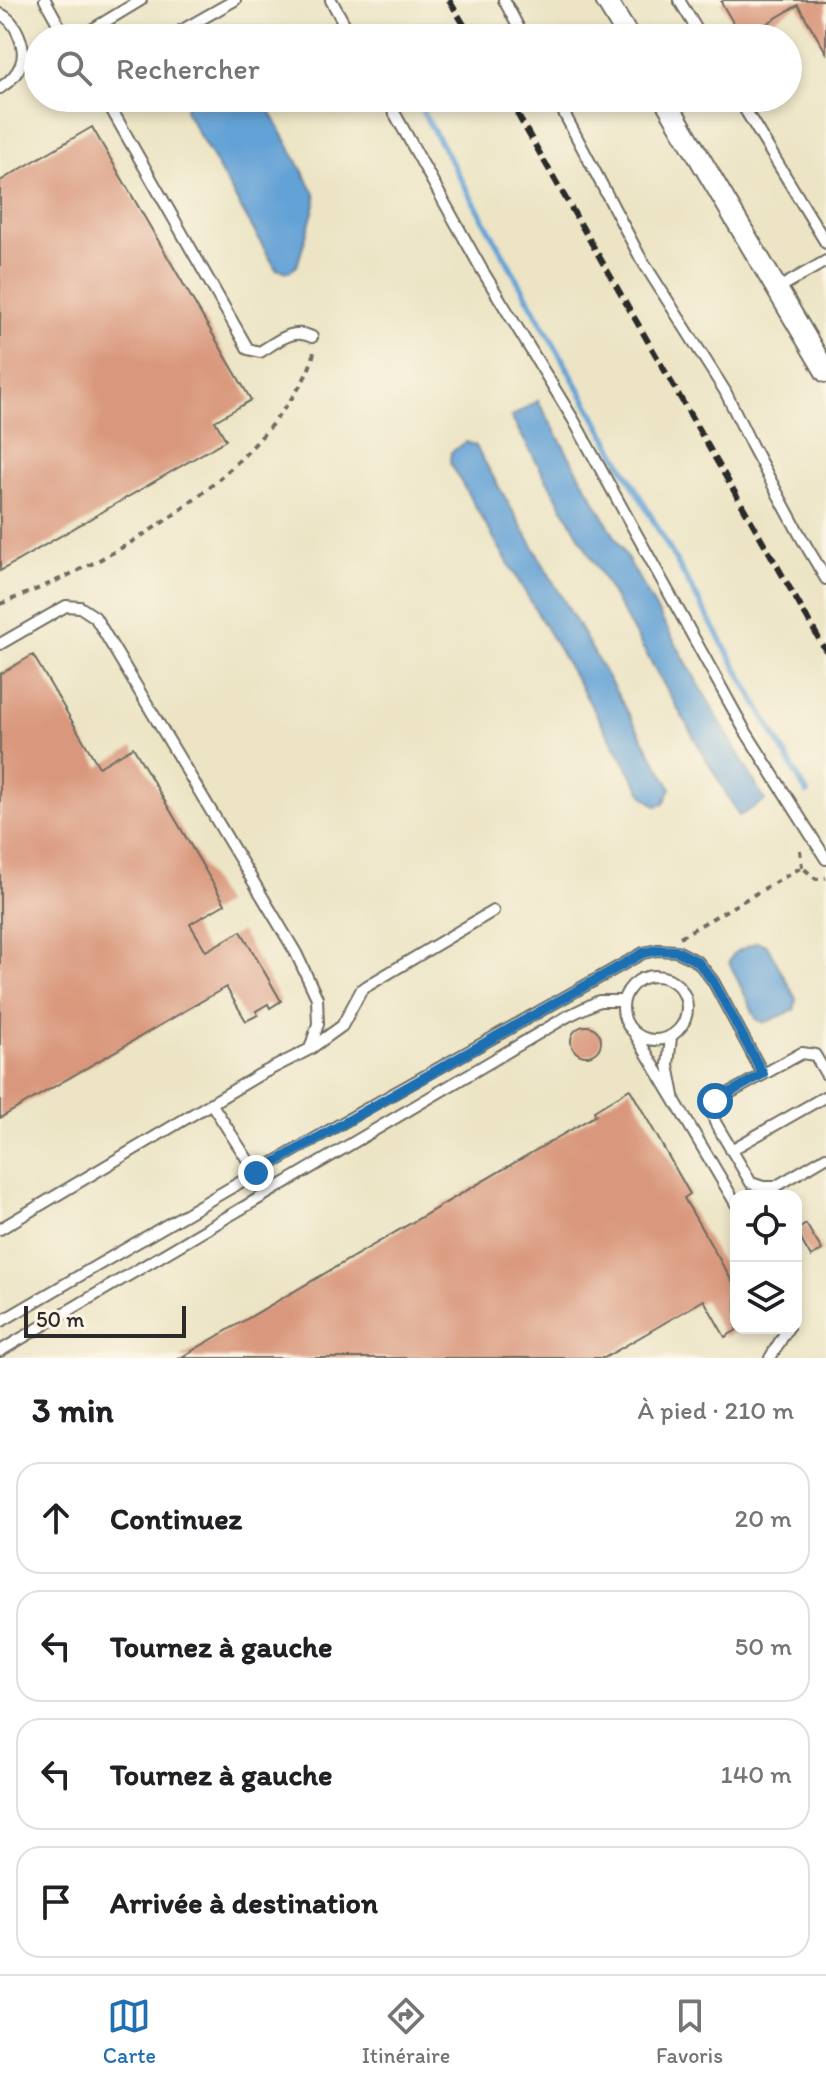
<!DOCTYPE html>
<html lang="fr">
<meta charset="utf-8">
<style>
:root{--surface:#fff;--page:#f6f6f6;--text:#202124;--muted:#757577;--line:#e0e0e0;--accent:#1f6fb2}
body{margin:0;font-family:Itim,sans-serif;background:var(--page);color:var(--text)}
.controls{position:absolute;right:24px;bottom:24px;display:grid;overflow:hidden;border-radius:16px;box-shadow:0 4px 12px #0003}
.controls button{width:72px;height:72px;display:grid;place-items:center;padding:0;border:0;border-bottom:2px solid var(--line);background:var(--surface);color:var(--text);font:40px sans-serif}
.scale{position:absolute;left:24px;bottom:20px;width:162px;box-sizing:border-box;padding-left:8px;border:4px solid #2b2b2b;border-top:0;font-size:22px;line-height:28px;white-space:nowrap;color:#2b2b2b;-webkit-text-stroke:6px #fcf5e5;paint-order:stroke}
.stop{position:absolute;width:24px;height:24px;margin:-18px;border:6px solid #1f6fb2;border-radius:50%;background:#fff}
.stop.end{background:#1f6fb2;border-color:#fff;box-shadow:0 2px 8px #0008}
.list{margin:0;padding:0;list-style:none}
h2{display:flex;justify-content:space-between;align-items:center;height:104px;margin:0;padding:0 32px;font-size:34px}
h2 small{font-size:26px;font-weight:400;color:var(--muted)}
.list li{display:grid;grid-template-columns:52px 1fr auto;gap:24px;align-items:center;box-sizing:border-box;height:112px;margin:0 16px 16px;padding:0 16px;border:2px solid var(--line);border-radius:24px}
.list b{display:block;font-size:30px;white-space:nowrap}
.list em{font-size:26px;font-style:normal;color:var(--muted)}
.icon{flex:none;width:44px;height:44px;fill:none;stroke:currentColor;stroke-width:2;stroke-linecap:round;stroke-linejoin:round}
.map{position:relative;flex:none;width:826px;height:1358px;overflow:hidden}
.search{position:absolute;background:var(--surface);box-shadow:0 4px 12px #0003;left:24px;right:24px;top:24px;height:88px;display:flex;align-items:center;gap:20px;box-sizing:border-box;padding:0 28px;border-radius:44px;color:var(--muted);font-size:30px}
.sheet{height:616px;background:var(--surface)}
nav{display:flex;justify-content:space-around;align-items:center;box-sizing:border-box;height:112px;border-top:2px solid var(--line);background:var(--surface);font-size:22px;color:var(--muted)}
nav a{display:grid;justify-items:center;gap:4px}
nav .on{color:var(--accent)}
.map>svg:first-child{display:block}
.water{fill:#64a2d6;stroke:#486680;stroke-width:2}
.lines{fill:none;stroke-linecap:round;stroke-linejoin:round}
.stream{stroke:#64a2d6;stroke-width:6}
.building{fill:#d9987d}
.service-casing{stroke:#6f6c61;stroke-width:14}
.minor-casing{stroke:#6f6c61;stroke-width:24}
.path{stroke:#6f6c61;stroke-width:4;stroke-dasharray:6 6;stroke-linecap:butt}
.service{stroke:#fff;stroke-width:10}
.minor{stroke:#fff;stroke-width:20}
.rail{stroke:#2b2b2b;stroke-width:6;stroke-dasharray:12 6;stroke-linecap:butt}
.route{stroke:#1f6fb2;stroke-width:10}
</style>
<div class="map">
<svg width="826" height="1358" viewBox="0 0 826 1358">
<rect width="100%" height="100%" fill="#fcf5e5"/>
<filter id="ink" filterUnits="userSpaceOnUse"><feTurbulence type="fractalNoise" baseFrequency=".0125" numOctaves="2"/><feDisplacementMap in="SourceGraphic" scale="16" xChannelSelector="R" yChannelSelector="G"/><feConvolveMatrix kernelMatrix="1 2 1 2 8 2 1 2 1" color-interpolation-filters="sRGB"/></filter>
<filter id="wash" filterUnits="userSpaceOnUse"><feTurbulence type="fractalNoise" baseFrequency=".006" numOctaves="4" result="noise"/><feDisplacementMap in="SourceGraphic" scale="32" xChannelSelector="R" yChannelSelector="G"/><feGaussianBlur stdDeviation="1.8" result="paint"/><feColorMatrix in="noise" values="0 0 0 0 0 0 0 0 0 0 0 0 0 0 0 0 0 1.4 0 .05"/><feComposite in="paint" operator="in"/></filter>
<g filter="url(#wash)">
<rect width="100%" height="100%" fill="#ece4c4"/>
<path class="water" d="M188 98H263L315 194 316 202 297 266 289 272 276 269 185 110Z
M538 401 765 801 739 816 511 417Z
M466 442 475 445 671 788 664 804 656 806 644 796 450 463 451 452Z
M757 942 767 945 796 999 794 1010 764 1023 757 1020 729 962 734 953Z"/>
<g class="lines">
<path class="stream" d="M415 98 807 793"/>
</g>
<g id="blocks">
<path class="building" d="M724 0H826V52L798 5 742 38 721 2Z
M92 127 251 400 215 421 226 440 0 571V181Z
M33 655 99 767 133 747 225 904 190 924 206 951 241 931 281 1001 270 1008 268 1004 256 1011 258 1015 246 1021 226 987 0 1118V674Z
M571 1041a15 15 0 1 1 30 0a15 15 0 1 1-30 0Z
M630 1089 690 1194 684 1198 733 1283 736 1281V1328H740L725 1337 704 1300 604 1358H180L596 1115 594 1111Z
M806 1224 822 1250 811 1257 796 1231Z"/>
</g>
</g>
<g filter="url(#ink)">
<use href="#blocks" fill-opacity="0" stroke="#6f6c61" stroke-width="2"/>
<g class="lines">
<defs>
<path id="service" d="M45 0 66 38
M331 0 352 38
M504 0 524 38
M679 0 702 38
M0 14C16 20 27 48 21 64 17 75 9 82 0 88
M78 38 141 0
M168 38 235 0
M23 61H38
M105 98 248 349 260 352C277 342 292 327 312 337
M386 98 482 270 573 419 744 729 826 859
M556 98 640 257 725 391 752 446 801 537 826 579
M738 98 826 243
M777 289 826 261
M0 644 66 606 80 607 95 617 296 953 317 998 318 1024 310 1049 259 1075 0 1229
M623 1008a32 32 0 1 1 64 0a32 32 0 1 1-64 0Z
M635 1034 675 1101 668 1065 671 1037
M310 1049 342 1026 362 989 493 911
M826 1074 815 1055 802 1053 715 1101 711 1109 715 1122 751 1183 763 1187H775L826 1157
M675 1101 736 1204
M211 1103 256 1173
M731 1150 826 1096
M0 1322 361 1112 643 953 657 950 677 951 698 962 713 981 763 1074
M0 1351 568 1016 599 1001H623
M770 1358 788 1328"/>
<path id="minor" d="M606 0 629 38
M664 98 826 372"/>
</defs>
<use href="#service" class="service-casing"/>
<use href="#minor" class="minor-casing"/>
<path class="path" d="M0 604C108 563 213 504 283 410 296 393 311 372 314 351
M800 850 802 867
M680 937 802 867 816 879 826 878"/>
<use href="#service" class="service"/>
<use href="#minor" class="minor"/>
<path class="rail" d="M449 0 472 38
M508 98 826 651"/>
</g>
</g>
<g class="lines" filter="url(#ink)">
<path class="route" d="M256 1173 643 953 657 950 677 951 698 962 713 981 763 1074 715 1101"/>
</g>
</svg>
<div class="controls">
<button><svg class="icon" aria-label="locate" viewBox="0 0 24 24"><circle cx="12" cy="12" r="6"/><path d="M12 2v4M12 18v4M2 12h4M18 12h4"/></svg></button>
<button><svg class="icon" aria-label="layers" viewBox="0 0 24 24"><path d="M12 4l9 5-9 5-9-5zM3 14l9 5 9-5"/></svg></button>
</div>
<div class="scale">50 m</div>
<div class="stop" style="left:715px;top:1101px"></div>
<div class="stop end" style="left:256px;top:1173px"></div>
<div class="search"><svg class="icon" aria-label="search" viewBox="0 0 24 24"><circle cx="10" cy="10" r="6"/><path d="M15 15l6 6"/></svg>Rechercher</div>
</div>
<section class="sheet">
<h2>3 min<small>À pied · 210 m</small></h2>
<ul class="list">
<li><svg class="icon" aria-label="ahead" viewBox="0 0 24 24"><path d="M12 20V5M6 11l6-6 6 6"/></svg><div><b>Continuez</b></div><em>20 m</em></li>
<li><svg class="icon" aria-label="left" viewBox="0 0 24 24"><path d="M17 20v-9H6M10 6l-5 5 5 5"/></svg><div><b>Tournez à gauche</b></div><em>50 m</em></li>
<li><svg class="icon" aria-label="left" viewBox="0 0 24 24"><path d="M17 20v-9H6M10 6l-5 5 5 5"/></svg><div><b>Tournez à gauche</b></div><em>140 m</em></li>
<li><svg class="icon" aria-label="arrive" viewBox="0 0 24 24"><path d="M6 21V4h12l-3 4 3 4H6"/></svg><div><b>Arrivée à destination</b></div></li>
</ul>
</section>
<nav>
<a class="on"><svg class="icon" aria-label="map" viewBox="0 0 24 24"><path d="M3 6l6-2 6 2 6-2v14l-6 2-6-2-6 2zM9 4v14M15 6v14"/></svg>Carte</a>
<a><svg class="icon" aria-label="directions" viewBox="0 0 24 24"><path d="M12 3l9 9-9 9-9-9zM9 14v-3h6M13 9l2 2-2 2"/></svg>Itinéraire</a>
<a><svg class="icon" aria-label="saved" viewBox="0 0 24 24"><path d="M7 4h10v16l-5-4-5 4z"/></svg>Favoris</a>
</nav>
